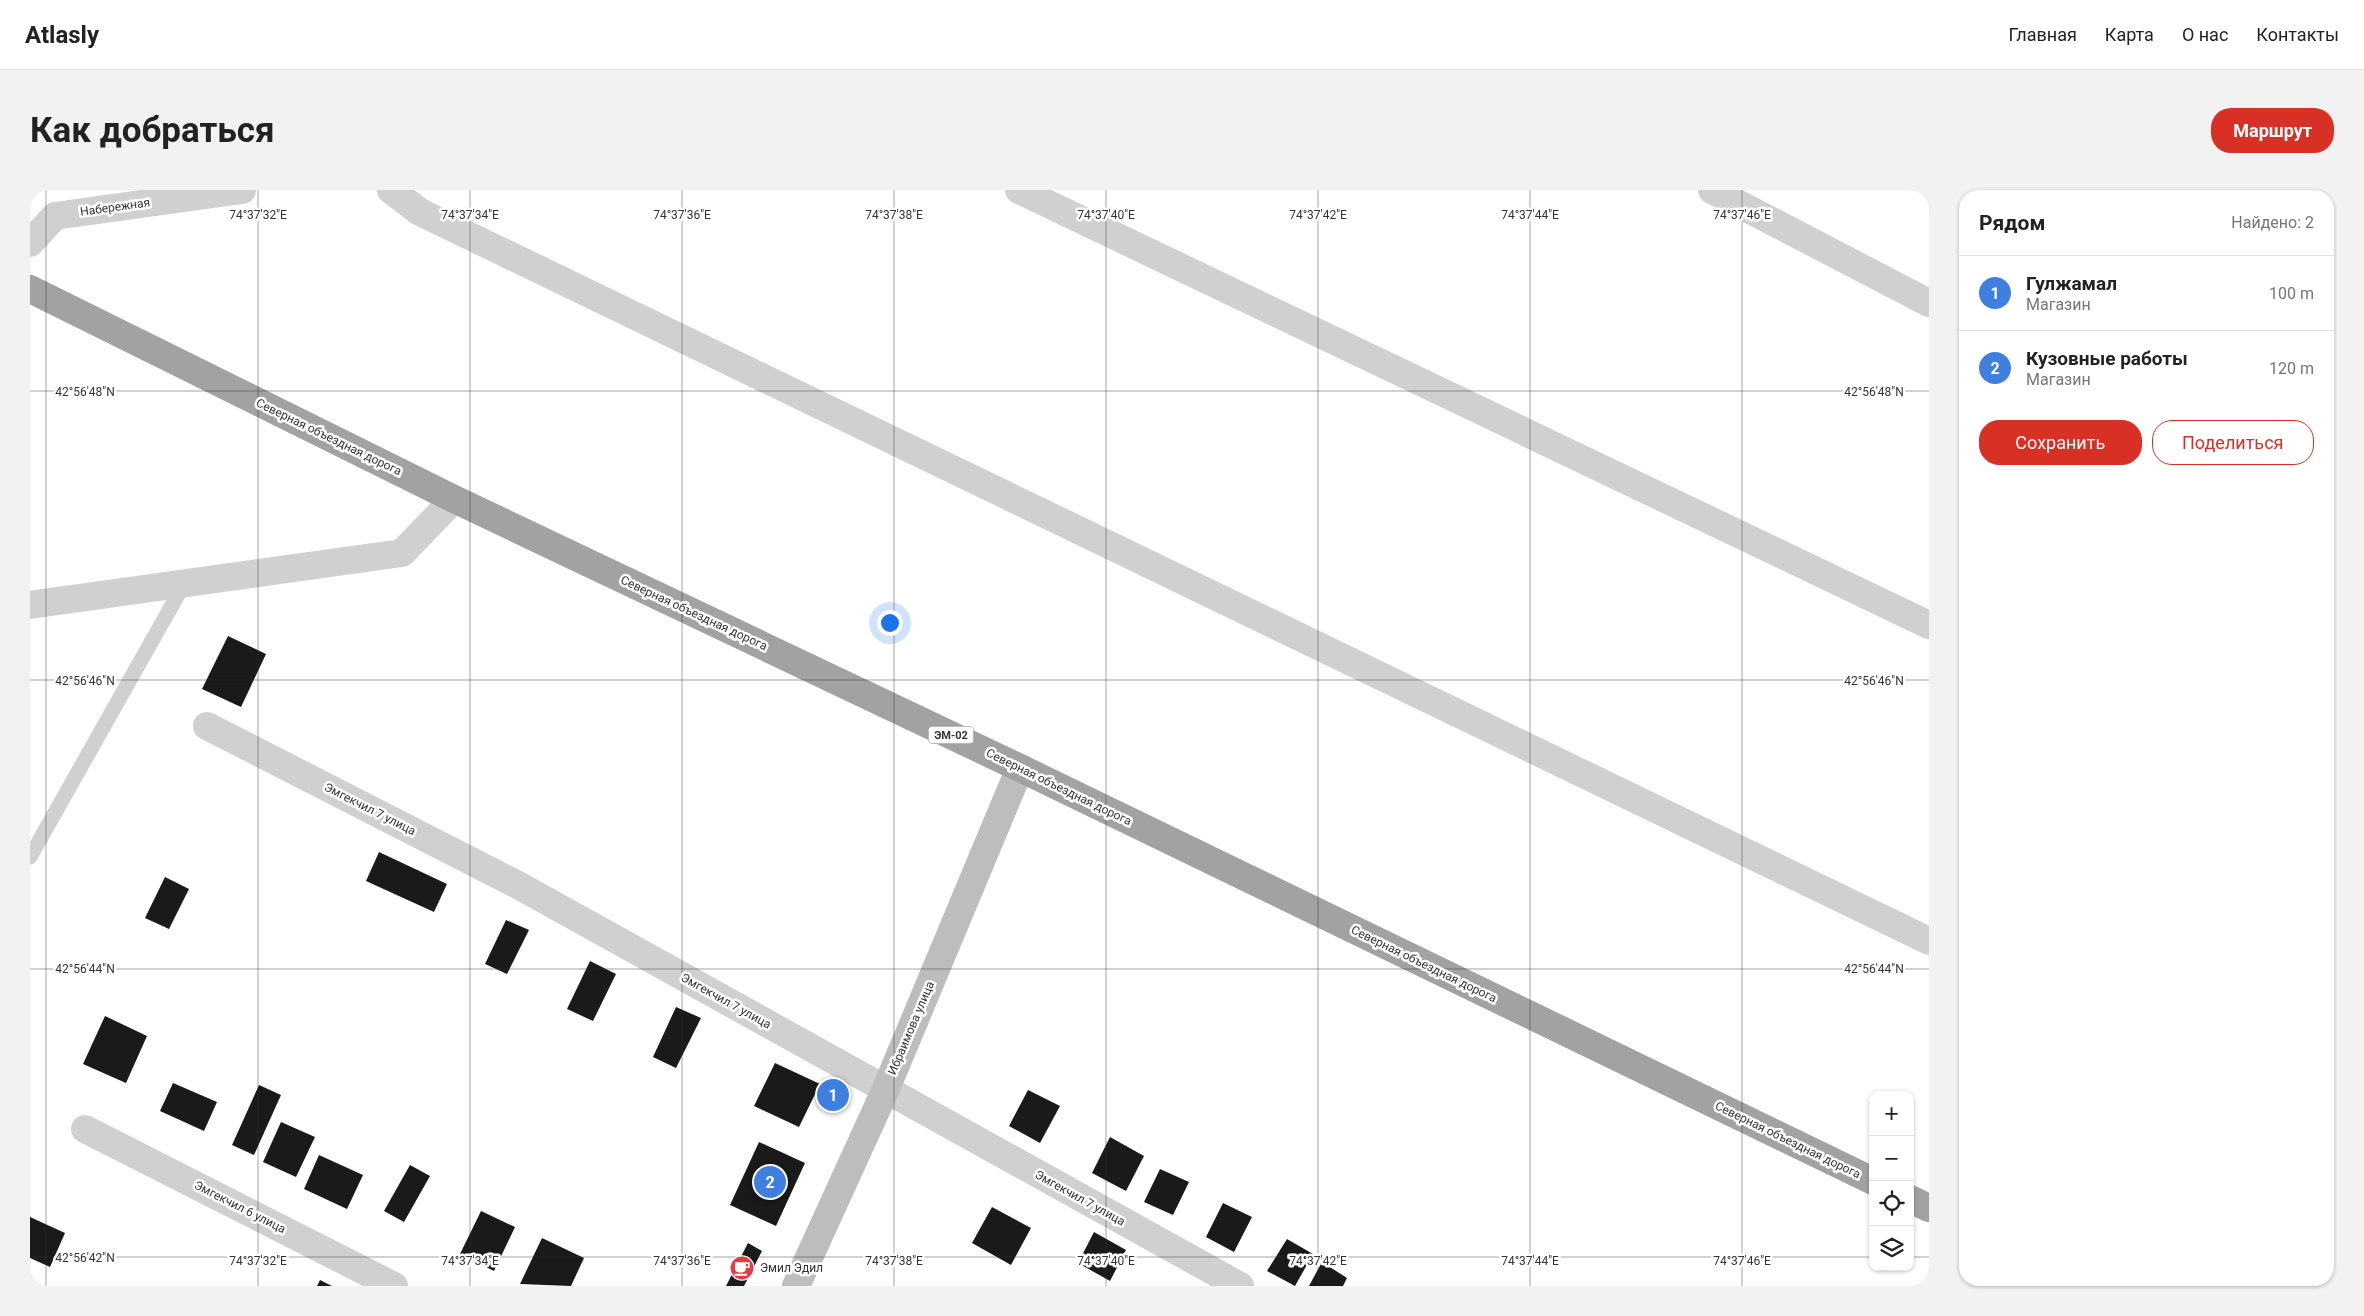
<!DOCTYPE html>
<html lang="ru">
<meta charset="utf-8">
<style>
:root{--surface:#fff;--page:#f2f2f2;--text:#222;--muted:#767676;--line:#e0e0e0;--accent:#d93025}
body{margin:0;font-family:Roboto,sans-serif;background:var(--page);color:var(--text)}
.controls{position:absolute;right:15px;bottom:15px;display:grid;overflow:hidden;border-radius:10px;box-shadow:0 1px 4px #0004}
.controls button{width:45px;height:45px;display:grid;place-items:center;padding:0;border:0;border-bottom:1px solid var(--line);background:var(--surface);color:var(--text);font:25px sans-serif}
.you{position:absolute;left:859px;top:432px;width:18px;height:18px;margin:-12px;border:4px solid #fff;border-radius:50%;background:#1a73e8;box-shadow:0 0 0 8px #1a73e833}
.badge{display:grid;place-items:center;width:32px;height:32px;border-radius:50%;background:var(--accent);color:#fff;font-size:16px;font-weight:700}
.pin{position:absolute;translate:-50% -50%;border:2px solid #fff;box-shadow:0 1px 5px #0006}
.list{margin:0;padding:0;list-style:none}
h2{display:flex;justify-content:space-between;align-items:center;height:65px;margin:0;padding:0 20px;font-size:21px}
h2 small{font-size:16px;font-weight:400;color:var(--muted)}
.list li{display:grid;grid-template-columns:32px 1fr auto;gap:15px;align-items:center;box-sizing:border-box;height:75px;padding:0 20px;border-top:1px solid var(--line)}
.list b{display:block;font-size:19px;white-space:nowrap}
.list p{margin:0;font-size:16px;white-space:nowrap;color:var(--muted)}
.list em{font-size:16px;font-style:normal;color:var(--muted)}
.actions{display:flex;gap:10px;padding:15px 20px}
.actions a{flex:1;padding:11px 0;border:1px solid var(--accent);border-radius:20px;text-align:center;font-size:18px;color:var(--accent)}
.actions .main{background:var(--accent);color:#fff}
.icon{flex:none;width:28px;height:28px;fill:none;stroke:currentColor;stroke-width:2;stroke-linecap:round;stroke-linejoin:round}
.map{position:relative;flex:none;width:1899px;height:1096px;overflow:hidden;border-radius:20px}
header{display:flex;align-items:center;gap:30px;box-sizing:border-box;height:70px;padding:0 25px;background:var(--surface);border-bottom:1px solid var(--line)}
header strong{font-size:24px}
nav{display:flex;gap:28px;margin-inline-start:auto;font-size:18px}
.intro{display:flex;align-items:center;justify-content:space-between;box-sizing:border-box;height:120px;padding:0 30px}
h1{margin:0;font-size:35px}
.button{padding:12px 22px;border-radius:20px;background:var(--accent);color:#fff;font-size:18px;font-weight:700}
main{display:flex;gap:30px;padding:0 30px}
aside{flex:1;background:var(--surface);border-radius:20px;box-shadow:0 1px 4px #0004}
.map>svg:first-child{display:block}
.building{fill:#1a1a1a}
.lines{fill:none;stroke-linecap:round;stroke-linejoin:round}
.service{stroke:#d0d0d0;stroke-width:15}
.minor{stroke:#d0d0d0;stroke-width:28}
.tertiary{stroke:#d0d0d0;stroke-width:28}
.secondary{stroke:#bdbdbd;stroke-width:28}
.trunk{stroke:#a2a2a2;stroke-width:28}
.ticks{fill:none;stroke:#333;stroke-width:1;stroke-opacity:0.45}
.labels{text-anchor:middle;stroke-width:5;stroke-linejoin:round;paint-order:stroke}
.shield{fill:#fff;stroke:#707070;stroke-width:1}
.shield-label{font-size:11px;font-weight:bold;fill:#333}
.street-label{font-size:12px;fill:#333;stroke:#fff}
.poi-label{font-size:12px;fill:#333;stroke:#fff;text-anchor:start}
.ticks-label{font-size:12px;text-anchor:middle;fill:#333;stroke:#fff;stroke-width:5;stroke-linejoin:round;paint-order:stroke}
</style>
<header>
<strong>Atlasly</strong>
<nav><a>Главная</a><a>Карта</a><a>О нас</a><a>Контакты</a></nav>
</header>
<div class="intro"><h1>Как добраться</h1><a class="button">Маршрут</a></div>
<main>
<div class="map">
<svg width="1899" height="1096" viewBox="0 0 1899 1096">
<rect width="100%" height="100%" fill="#fff"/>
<path class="building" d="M198 446 236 464 211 517 172 499Z
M349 662 417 694 404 722 336 691Z
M135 687 159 699 139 739 115 728Z
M476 730 499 740 477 784 455 774Z
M560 771 586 784 563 831 537 819Z
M646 817 671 828 646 878 623 867Z
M75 826 117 846 96 893 53 874Z
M745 873 790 894 769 937 724 916Z
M143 893 187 912 174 941 130 921Z
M229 895 251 905 224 965 202 955Z
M998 900 1030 916 1010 953 979 936Z
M251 932 285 947 266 987 233 972Z
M1080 947 1114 966 1096 1001 1062 983Z
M729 952 775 973 746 1036 700 1015Z
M289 965 333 985 317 1019 274 999Z
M380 975 400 986 374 1032 354 1021Z
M1130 979 1159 992 1143 1025 1114 1012Z
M1193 1013 1222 1027 1204 1062 1176 1047Z
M962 1017 1001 1038 981 1075 942 1053Z
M451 1021 485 1037 464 1081 430 1064Z
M0 1027 35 1043 20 1077 0 1068Z
M1064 1042 1096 1060 1080 1091 1048 1073Z
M512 1048 554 1068 541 1096 490 1094Z
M1257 1049 1283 1064 1265 1096 1237 1081Z
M718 1053 732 1061 714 1096H696Z
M1292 1072 1317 1088 1313 1096H1279Z
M290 1090 302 1096H287Z"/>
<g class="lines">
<path class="service" d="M0 667 154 394"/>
<path class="minor" d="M361 0 390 22 1899 751
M989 0 1899 435
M1682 0 1899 113
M0 53 25 26 212 0
M177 536 488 695 1210 1096
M55 939 364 1096"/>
<path class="tertiary" d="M0 415 372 363 424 309"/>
<path class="secondary" d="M766 1096 855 901 990 578"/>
<path class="trunk" d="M0 99 424 309 990 578 1843 991
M1880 1009 1899 1018"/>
</g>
<path class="ticks" d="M16 0V1096M228 0V1096M440 0V1096M652 0V1096M864 0V1096M1076 0V1096M1288 0V1096M1500 0V1096M1712 0V1096M0 201H1899M0 490H1899M0 779H1899M0 1067H1843M1880 1067H1899"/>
<defs>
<symbol id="cafe-disc" viewBox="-11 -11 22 22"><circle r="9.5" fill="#e63946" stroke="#fff"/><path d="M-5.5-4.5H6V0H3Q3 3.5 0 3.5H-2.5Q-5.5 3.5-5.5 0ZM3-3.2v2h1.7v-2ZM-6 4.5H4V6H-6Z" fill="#fff"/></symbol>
</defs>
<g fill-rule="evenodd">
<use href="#cafe-disc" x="698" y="1064" width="28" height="28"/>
</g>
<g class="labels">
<rect class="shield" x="898.5" y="536.5" width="45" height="17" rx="4"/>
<g class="shield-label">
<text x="921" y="549">ЭМ-02</text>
</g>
<g class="street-label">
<text transform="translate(85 17) rotate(-8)" y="4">Набережная</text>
<text transform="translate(299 247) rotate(26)" y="4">Северная объездная дорога</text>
<text transform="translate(664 423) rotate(25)" y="4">Северная объездная дорога</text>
<text transform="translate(1029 597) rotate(26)" y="4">Северная объездная дорога</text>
<text transform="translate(340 619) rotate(27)" y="4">Эмгекчил 7 улица</text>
<text transform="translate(1394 774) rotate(26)" y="4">Северная объездная дорога</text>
<text transform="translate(696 811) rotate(29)" y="4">Эмгекчил 7 улица</text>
<text transform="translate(881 838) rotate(-67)" y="4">Ибраимова улица</text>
<text transform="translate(1758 950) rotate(26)" y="4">Северная объездная дорога</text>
<text transform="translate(1050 1008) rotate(29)" y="4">Эмгекчил 7 улица</text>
<text transform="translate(210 1017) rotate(27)" y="4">Эмгекчил 6 улица</text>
</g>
<g class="poi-label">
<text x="730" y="1082">Эмил Эдил</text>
</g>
</g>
<g class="ticks-label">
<text x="228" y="29">74°37'32"E</text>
<text x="440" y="29">74°37'34"E</text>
<text x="652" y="29">74°37'36"E</text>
<text x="864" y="29">74°37'38"E</text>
<text x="1076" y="29">74°37'40"E</text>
<text x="1288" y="29">74°37'42"E</text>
<text x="1500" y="29">74°37'44"E</text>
<text x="1712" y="29">74°37'46"E</text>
<text x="55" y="206">42°56'48"N</text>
<text x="1844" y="206">42°56'48"N</text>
<text x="55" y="495">42°56'46"N</text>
<text x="1844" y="495">42°56'46"N</text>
<text x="55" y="783">42°56'44"N</text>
<text x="1844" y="783">42°56'44"N</text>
<text x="55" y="1072">42°56'42"N</text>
<text x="228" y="1075">74°37'32"E</text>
<text x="440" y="1075">74°37'34"E</text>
<text x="652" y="1075">74°37'36"E</text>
<text x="864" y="1075">74°37'38"E</text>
<text x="1076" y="1075">74°37'40"E</text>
<text x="1288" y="1075">74°37'42"E</text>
<text x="1500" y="1075">74°37'44"E</text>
<text x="1712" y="1075">74°37'46"E</text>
</g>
</svg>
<div class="controls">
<button>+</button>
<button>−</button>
<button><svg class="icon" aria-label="locate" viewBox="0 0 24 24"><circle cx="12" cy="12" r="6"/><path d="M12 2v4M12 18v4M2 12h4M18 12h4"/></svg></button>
<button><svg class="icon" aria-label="layers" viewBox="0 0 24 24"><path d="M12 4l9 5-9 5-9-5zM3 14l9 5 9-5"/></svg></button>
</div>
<div class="you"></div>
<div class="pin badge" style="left:803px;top:905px;background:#3f7fe0">1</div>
<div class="pin badge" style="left:740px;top:992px;background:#3f7fe0">2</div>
</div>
<aside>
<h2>Рядом<small>Найдено: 2</small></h2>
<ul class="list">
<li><span class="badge" style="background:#3f7fe0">1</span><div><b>Гулжамал</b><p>Магазин</p></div><em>100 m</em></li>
<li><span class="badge" style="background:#3f7fe0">2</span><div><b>Кузовные работы</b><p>Магазин</p></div><em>120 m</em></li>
</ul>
<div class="actions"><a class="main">Сохранить</a><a>Поделиться</a></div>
</aside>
</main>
